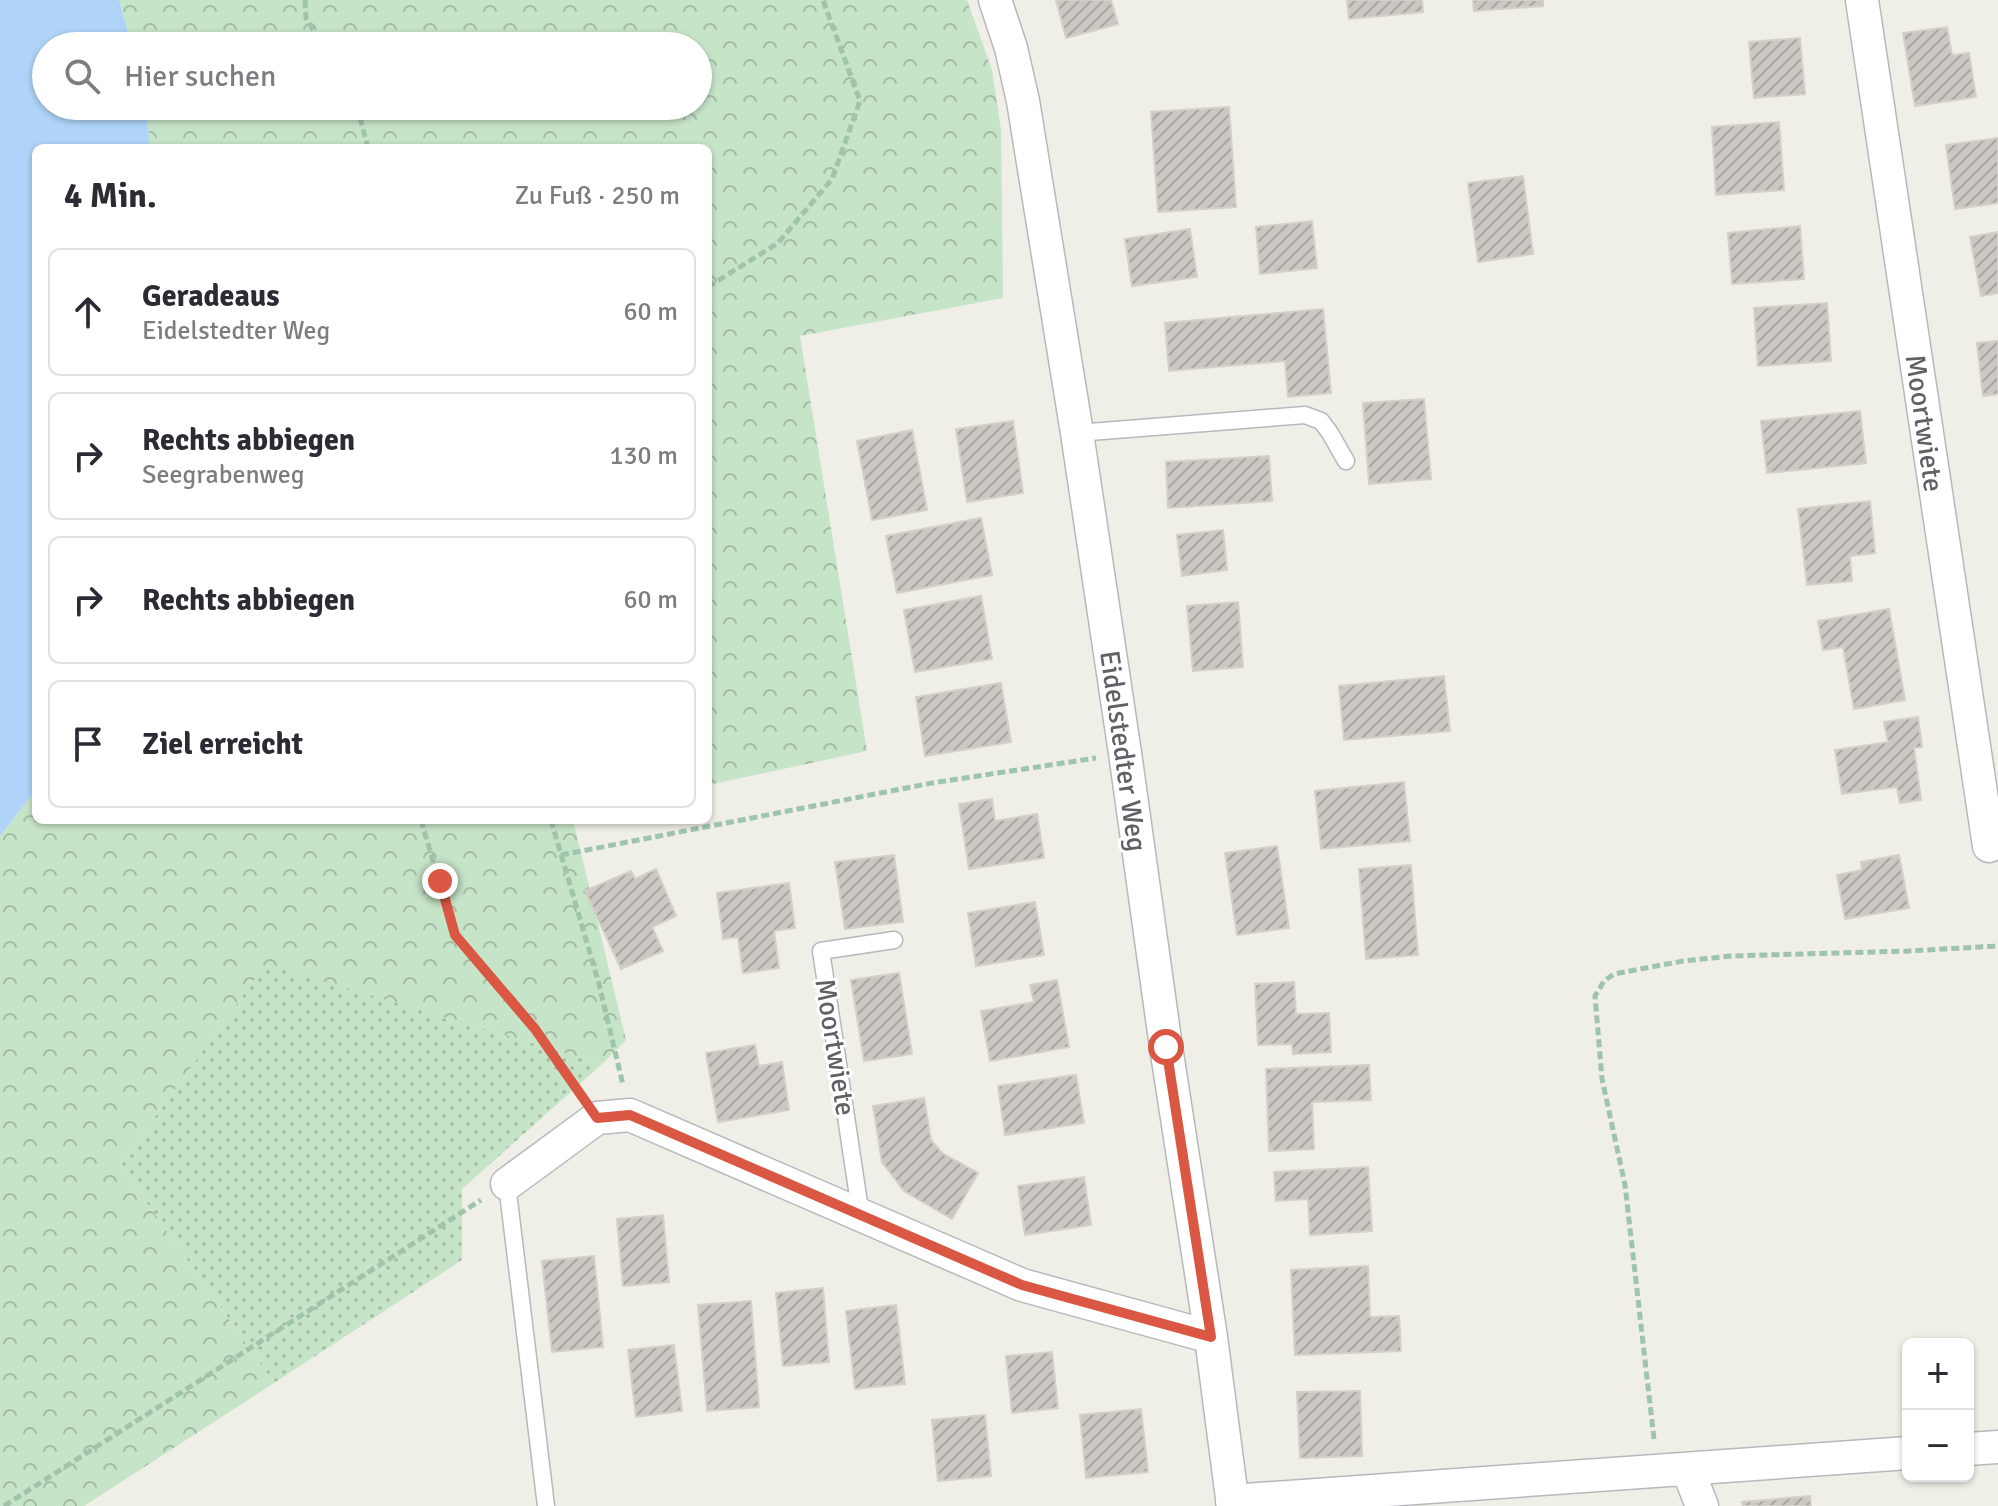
<!DOCTYPE html>
<html lang="de">
<meta charset="utf-8">
<style>
:root{--surface:#fff;--page:#f7f7f7;--text:#2b2b33;--muted:#7c7c81;--line:#e1e1e2}
body{margin:0;font-family:Signika,sans-serif;background:var(--page);color:var(--text)}
.controls{position:absolute;right:24px;bottom:24px;display:grid;overflow:hidden;border-radius:12px;box-shadow:0 2px 6px #0004}
.controls button{width:72px;height:72px;display:grid;place-items:center;padding:0;border:0;border-bottom:2px solid var(--line);background:var(--surface);color:var(--text);font:40px sans-serif}
.stop{position:absolute;width:24px;height:24px;margin:-18px;border:6px solid #d95743;border-radius:50%;background:#fff}
.stop.end{background:#d95743;border-color:#fff;box-shadow:0 2px 8px #0008}
.list{margin:0;padding:0;list-style:none}
h2{display:flex;justify-content:space-between;align-items:center;height:104px;margin:0;padding:0 32px;font-size:34px}
h2 small{font-size:26px;font-weight:400;color:var(--muted)}
.list li{display:grid;grid-template-columns:52px 1fr auto;gap:24px;align-items:center;box-sizing:border-box;height:128px;margin:0 16px 16px;padding:0 16px;border:2px solid var(--line);border-radius:12px}
.list b{display:block;font-size:30px;white-space:nowrap}
.list p{margin:0;font-size:26px;white-space:nowrap;color:var(--muted)}
.list em{font-size:26px;font-style:normal;color:var(--muted)}
.icon{flex:none;width:44px;height:44px;fill:none;stroke:currentColor;stroke-width:2;stroke-linecap:round;stroke-linejoin:round}
.map{position:relative;flex:none;width:1998px;height:1506px;overflow:hidden}
.search{position:absolute;background:var(--surface);box-shadow:0 2px 6px #0004;left:32px;top:32px;width:680px;height:88px;display:flex;align-items:center;gap:20px;box-sizing:border-box;padding:0 28px;border-radius:44px;color:var(--muted);font-size:30px}
.panel{position:absolute;background:var(--surface);box-shadow:0 2px 6px #0004;left:32px;top:144px;width:680px;height:680px;border-radius:12px}
.map>svg:first-child{display:block}
.grass{fill:url(#grass-dots)}
.forest{fill:url(#forest-crowns)}
.water{fill:#afd4f7}
.building{fill:url(#building-hatch);stroke:#d3d0c6;stroke-width:2}
.lines{fill:none;stroke-linecap:round;stroke-linejoin:round}
.service-casing{stroke:#b7b8bc;stroke-width:19}
.minor-casing{stroke:#b7b8bc;stroke-width:35}
.path{stroke:#9fc4ac;stroke-width:5;stroke-dasharray:8 4;stroke-linecap:butt}
.service{stroke:#fff;stroke-width:16}
.minor{stroke:#fff;stroke-width:32}
.route{stroke:#d95743;stroke-width:10}
.labels{text-anchor:middle;stroke-width:6;stroke-linejoin:round;paint-order:stroke}
.street-label{font-size:28px;fill:#5e6165;stroke:#fff}
</style>
<div class="map">
<svg width="1998" height="1506" viewBox="0 0 1998 1506">
<defs>
<pattern id="grass-dots" width="8" height="8" patternUnits="userSpaceOnUse" patternTransform="scale(2)"><rect width="8" height="8" fill="#c6e4c8"/><path d="M2 2h.1M6 6h.1" fill="none" stroke="#a4bca6" stroke-width="1.8" stroke-linecap="round"/></pattern>
<pattern id="forest-crowns" width="20" height="18" patternUnits="userSpaceOnUse" patternTransform="scale(2)"><rect width="20" height="18" fill="#c6e4c8"/><path d="M2 6a3 3 0 1 1 6 0M12 15a3 3 0 1 1 6 0" fill="none" stroke="#a4bca6"/></pattern>
<pattern id="building-hatch" width="6" height="6" patternUnits="userSpaceOnUse" patternTransform="scale(2)"><rect width="6" height="6" fill="#cbc8c3"/><path d="M-1 1l2-2M0 6l6-6M5 7l2-2" fill="none" stroke="#a8a6a2"/></pattern>
</defs>
<rect width="100%" height="100%" fill="#efeee7"/>
<path class="grass" d="M266 963 602 1064 462 1189V1260L274 1383 120 1165Z"/>
<path class="forest" d="M119 0H967L992 70 1001 130 1003 298 800 336 867 751 708 785V148H150L146 106H698V46H132Z
M36 790V820H573L626 1040 602 1064 266 964 120 1165 274 1383 84 1506H0V836Z"/>
<path class="water" d="M0 0H119L132 46H46V106H146L150 148H36V790L0 836Z"/>
<path class="building" d="M1056 0H1111L1118 24 1066 38Z
M1347 0H1422L1423 12 1349 19Z
M1473 0H1543V6L1474 11Z
M1947 27 1952 55 1969 53 1976 97 1915 106 1903 33Z
M1800 38 1805 94 1754 98 1749 42Z
M1229 107 1236 207 1158 212 1151 112Z
M1779 122 1784 190 1716 195 1712 127Z
M1998 138V203L1955 209 1946 145Z
M1523 176 1533 254 1478 262 1468 183Z
M1312 221 1317 268 1260 274 1256 227Z
M1800 226 1804 279 1732 284 1728 233Z
M1190 229 1197 277 1132 286 1125 239Z
M1998 232V293L1981 296 1970 237Z
M1827 303 1831 361 1758 366 1754 308Z
M1323 309 1331 393 1288 397 1285 361 1169 371 1165 323Z
M1998 341V394L1983 396 1977 343Z
M1424 399 1431 479 1369 484 1363 403Z
M1860 411 1866 463 1767 473 1761 421Z
M1013 421 1023 493 967 502 956 429Z
M912 430 927 510 872 520 857 441Z
M1269 456 1272 501 1168 508 1166 462Z
M1870 501 1875 553 1850 556 1852 581 1807 585 1798 509Z
M981 518 992 575 897 593 886 536Z
M1223 530 1227 570 1182 576 1177 535Z
M981 596 992 659 915 672 904 610Z
M1238 602 1243 667 1193 671 1187 606Z
M1889 609 1905 700 1854 709 1843 647 1823 650 1818 621Z
M1444 676 1450 731 1344 740 1339 686Z
M1001 683 1011 742 925 756 916 697Z
M1918 717 1922 747 1914 748 1921 800 1900 803 1897 787 1842 794 1835 750 1888 742 1884 722Z
M1404 782 1410 841 1321 849 1315 791Z
M992 799 995 821 1037 814 1044 858 969 869 959 804Z
M1277 846 1289 928 1237 935 1225 853Z
M894 855 903 922 845 929 835 862Z
M1899 855 1909 908 1845 919 1837 875 1862 870 1861 862Z
M1411 865 1418 955 1366 959 1359 869Z
M656 869 676 916 652 927 663 951 621 969 585 891 631 871 635 879Z
M789 883 795 928 774 931 779 968 743 973 738 937 723 939 717 893Z
M1035 902 1044 955 976 966 968 913Z
M899 973 912 1054 864 1061 851 980Z
M1057 980 1069 1047 990 1061 981 1011 1034 1002 1030 985Z
M1294 982 1296 1014 1329 1013 1331 1052 1293 1054 1292 1044 1258 1045 1255 984Z
M755 1045 759 1066 782 1062 789 1110 718 1122 706 1053Z
M1369 1065 1371 1100 1312 1102 1314 1149 1269 1151 1266 1069Z
M1076 1075 1084 1123 1005 1135 998 1086Z
M924 1098 931 1140 942 1153 978 1173 952 1219 904 1191 882 1162 873 1106Z
M1368 1167 1372 1231 1310 1235 1308 1199 1276 1201 1274 1172Z
M1084 1177 1091 1225 1025 1235 1018 1186Z
M663 1215 669 1282 623 1286 617 1219Z
M594 1256 603 1347 552 1352 542 1261Z
M1368 1266 1370 1317 1399 1316 1401 1351 1295 1355 1291 1270Z
M823 1288 829 1362 783 1366 776 1293Z
M751 1301 759 1407 707 1411 698 1305Z
M896 1305 905 1384 855 1389 846 1311Z
M674 1345 682 1411 636 1417 628 1350Z
M1052 1352 1058 1408 1012 1413 1006 1356Z
M1360 1391 1362 1456 1300 1458 1297 1392Z
M1141 1409 1148 1472 1086 1478 1080 1415Z
M985 1415 991 1476 938 1481 932 1420Z
M1810 1496 1811 1506H1743L1742 1502Z"/>
<g class="lines">
<defs>
<path id="service" d="M1077 433 1305 415 1321 421 1330 433 1346 461
M507 1184 546 1506
M861 1216 821 951 894 940"/>
<path id="minor" d="M995 0 1011 48 1023 101 1077 433 1125 753 1166 1047 1211 1337 1233 1506
M1862 0 1989 846
M507 1184 597 1118 630 1115 1022 1285 1211 1337
M1968 1449 1998 1447
M1688 1470 1702 1506
M1232 1501 1908 1453"/>
</defs>
<use href="#service" class="service-casing"/>
<use href="#minor" class="minor-casing"/>
<path class="path" d="M305 0 306 18 323 46
M357 106 368 148
M708 287 778 243 832 179 860 101 823 0
M421 820 455 935 535 1029 579 1091
M551 820 599 984 623 1085
M561 855 932 783 1096 758
M1654 1439 1625 1185 1602 1079 1595 996 1604 981 1614 974 1683 961 1731 956 1908 951 1998 946
M4 1506 481 1200"/>
<use href="#service" class="service"/>
<use href="#minor" class="minor"/>
</g>
<g class="lines">
<path class="route" d="M440 881 455 935 535 1029 597 1118 630 1115 1022 1285 1211 1337 1166 1047"/>
</g>
<g class="labels">
<g class="street-label">
<text transform="translate(1925 423) rotate(82)" y="10">Moortwiete</text>
<text transform="translate(1124 751) rotate(82)" y="10">Eidelstedter Weg</text>
<text transform="translate(836 1047) rotate(81)" y="10">Moortwiete</text>
</g>
</g>
</svg>
<div class="controls">
<button>+</button>
<button>−</button>
</div>
<div class="stop" style="left:1166px;top:1047px"></div>
<div class="stop end" style="left:440px;top:881px"></div>
<div class="search"><svg class="icon" aria-label="search" viewBox="0 0 24 24"><circle cx="10" cy="10" r="6"/><path d="M15 15l6 6"/></svg>Hier suchen</div>
<section class="panel">
<h2>4 Min.<small>Zu Fuß · 250 m</small></h2>
<ul class="list">
<li><svg class="icon" aria-label="ahead" viewBox="0 0 24 24"><path d="M12 20V5M6 11l6-6 6 6"/></svg><div><b>Geradeaus</b><p>Eidelstedter Weg</p></div><em>60 m</em></li>
<li><svg class="icon" aria-label="right" viewBox="0 0 24 24"><path d="M7 20v-9h11M14 6l5 5-5 5"/></svg><div><b>Rechts abbiegen</b><p>Seegrabenweg</p></div><em>130 m</em></li>
<li><svg class="icon" aria-label="right" viewBox="0 0 24 24"><path d="M7 20v-9h11M14 6l5 5-5 5"/></svg><div><b>Rechts abbiegen</b></div><em>60 m</em></li>
<li><svg class="icon" aria-label="arrive" viewBox="0 0 24 24"><path d="M6 21V4h12l-3 4 3 4H6"/></svg><div><b>Ziel erreicht</b></div></li>
</ul>
</section>
</div>
